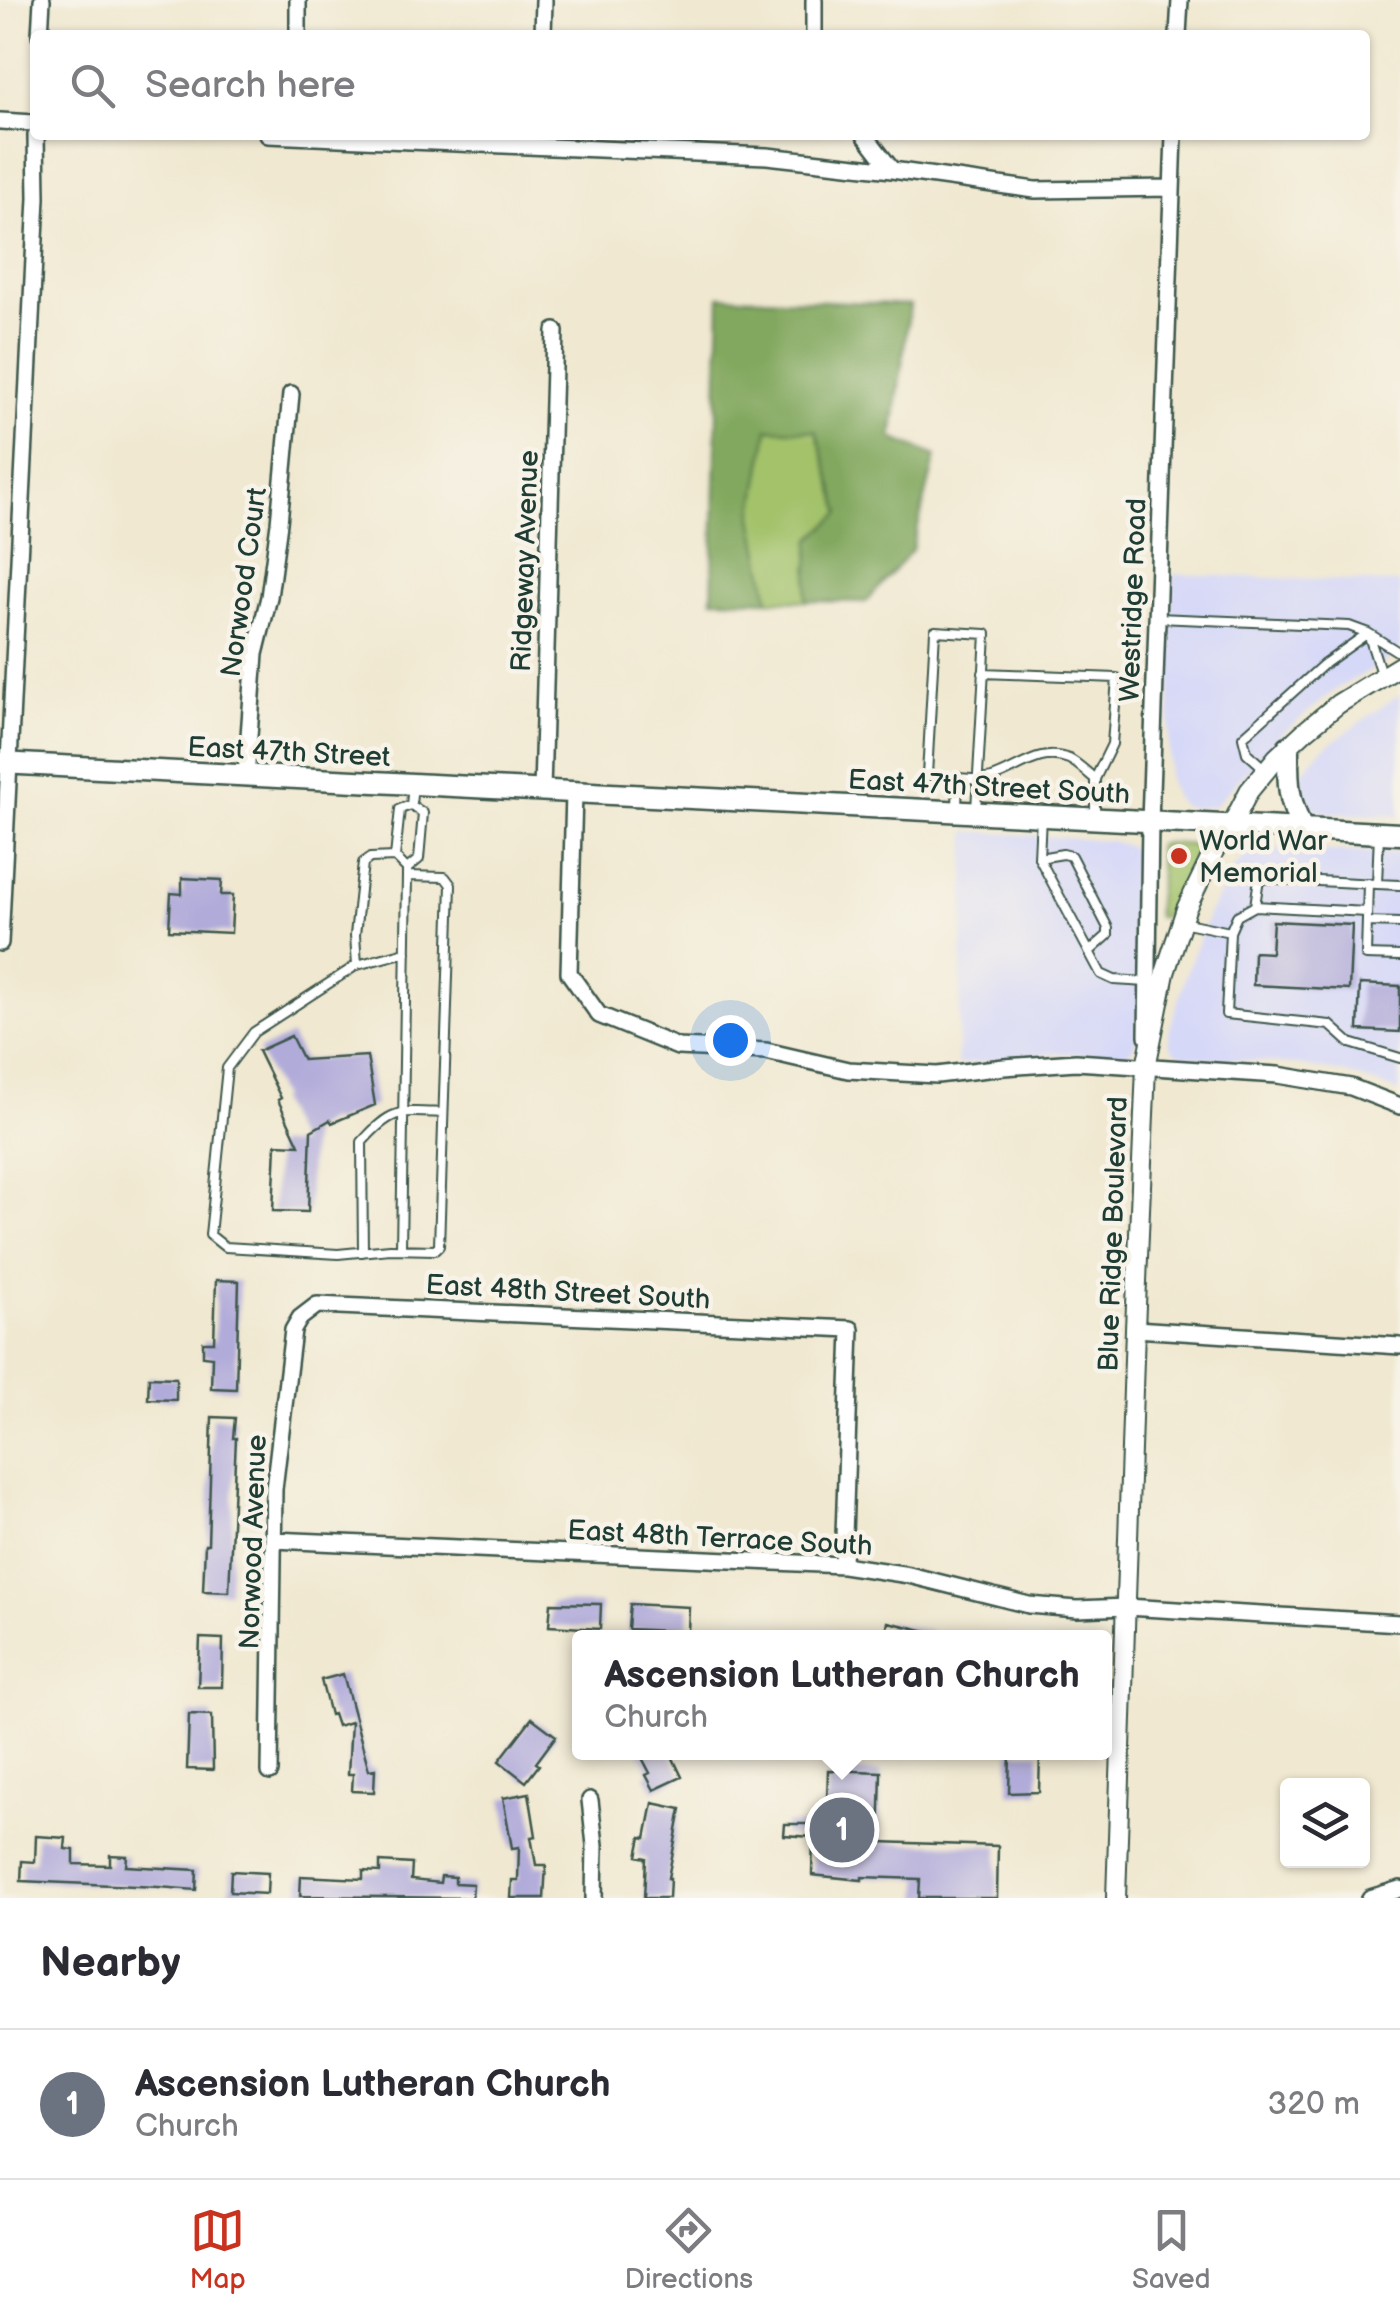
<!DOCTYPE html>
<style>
:root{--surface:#fff;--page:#f7f7f7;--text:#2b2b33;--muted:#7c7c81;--line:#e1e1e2;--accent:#c8321e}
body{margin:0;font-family:"Balsamiq Sans",sans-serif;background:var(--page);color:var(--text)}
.controls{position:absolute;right:30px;bottom:30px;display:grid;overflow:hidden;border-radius:10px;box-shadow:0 2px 8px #0004}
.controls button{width:90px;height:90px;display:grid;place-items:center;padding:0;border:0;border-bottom:2px solid var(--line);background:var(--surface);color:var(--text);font:50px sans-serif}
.you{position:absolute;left:730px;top:1040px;width:35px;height:35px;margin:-25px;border:8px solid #fff;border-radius:50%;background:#1a73e8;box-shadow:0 0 0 15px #1a73e833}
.badge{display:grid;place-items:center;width:65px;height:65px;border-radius:50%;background:var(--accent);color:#fff;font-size:32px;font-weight:700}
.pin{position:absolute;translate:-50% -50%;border:5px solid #fff;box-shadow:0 2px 10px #0006}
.popup{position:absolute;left:572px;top:1630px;width:540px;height:130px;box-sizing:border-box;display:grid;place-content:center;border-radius:10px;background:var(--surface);filter:drop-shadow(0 2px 8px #0005);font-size:32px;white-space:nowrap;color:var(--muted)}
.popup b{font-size:38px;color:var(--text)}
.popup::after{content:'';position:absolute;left:50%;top:100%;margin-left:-20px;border:20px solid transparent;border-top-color:var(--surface)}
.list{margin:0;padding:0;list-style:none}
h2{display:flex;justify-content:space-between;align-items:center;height:130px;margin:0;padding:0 40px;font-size:42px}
h2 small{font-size:32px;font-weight:400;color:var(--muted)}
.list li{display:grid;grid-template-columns:65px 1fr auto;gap:30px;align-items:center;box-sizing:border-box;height:150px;padding:0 40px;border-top:2px solid var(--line)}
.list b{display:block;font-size:38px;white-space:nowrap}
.list p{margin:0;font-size:32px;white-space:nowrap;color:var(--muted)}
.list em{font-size:32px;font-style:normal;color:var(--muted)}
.icon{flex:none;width:55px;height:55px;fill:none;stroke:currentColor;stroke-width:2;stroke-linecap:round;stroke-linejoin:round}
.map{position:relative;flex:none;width:1400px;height:1898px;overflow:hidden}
.search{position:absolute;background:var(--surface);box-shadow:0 2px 8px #0004;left:30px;right:30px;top:30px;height:110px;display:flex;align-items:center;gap:25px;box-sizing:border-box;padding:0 35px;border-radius:10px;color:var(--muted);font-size:38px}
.sheet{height:280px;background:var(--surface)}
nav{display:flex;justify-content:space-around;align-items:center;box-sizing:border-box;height:140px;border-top:2px solid var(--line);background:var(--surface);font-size:28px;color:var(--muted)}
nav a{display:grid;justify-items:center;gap:5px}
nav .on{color:var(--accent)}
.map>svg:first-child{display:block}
.built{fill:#d6d8f8}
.green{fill:#a3c26a;stroke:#61804f;stroke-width:2.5}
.forest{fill:#82a85e;stroke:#507249;stroke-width:2.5}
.building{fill:#b1abda}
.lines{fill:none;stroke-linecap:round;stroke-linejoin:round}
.service-casing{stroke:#3e574b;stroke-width:12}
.minor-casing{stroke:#3e574b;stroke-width:20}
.tertiary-casing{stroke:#3e574b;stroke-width:22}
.secondary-casing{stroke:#3e574b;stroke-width:25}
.service{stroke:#fff;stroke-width:8}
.minor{stroke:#fff;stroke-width:15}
.tertiary{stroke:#fff;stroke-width:18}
.secondary{stroke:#fff;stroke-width:20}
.poi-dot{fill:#c8321e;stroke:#f7f3e8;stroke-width:4}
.labels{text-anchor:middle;stroke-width:9;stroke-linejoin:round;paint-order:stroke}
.street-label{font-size:28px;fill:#1f3d34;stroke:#f7f3e8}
.poi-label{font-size:28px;fill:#1f3d34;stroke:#f7f3e8;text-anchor:start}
</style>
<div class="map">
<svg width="1400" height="1898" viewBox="0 0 1400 1898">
<rect width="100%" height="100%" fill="#f7f3e8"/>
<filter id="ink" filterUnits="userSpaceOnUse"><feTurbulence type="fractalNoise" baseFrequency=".01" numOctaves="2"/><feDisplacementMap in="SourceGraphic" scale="20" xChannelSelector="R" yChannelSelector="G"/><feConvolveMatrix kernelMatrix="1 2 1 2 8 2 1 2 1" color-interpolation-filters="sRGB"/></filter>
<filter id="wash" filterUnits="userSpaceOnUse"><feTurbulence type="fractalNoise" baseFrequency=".0048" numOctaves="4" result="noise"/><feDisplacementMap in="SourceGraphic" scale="40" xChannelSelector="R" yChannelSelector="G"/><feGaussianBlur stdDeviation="2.25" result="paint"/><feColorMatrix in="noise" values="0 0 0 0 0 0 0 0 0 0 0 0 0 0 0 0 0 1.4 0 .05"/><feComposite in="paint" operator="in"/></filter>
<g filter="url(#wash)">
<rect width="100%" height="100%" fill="#f0e8d0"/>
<path class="built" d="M1173 574 1400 583V654L1338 688 1285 731 1214 806 1195 809 1181 805 1174 796 1168 778Z
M1400 694V816L1317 812 1301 801V773L1321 750Z
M967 831 1111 841 1128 846 1138 854 1142 867V962L1137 1031 1135 1044 1130 1051 1123 1055H1114L1055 1053 957 1065Z
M1276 849 1400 853V1092L1347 1074 1292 1064 1187 1056 1176 1053 1169 1044V1032L1188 968 1208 915 1235 866 1244 857 1259 850Z"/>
<path class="green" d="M768 429 816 431 841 514 811 540 806 601 769 600 753 517Z
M1166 843 1192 845 1197 850 1195 858 1167 911 1163 917H1157C1155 901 1160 888 1160 872 1160 863 1157 854 1157 845Z"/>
<path class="forest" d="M720 296 910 305 892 438 936 456 912 550 866 602 806 601 811 539 841 513 816 431 768 429 753 517 769 600 712 599Z"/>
<g id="blocks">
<path class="building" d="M182 878 222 880 221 895H233L231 933 169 930 171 893 182 894Z
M1273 921 1352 925 1349 990 1253 985 1254 952 1271 953Z
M1360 984 1400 986V1032L1358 1030Z
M291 1036 303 1060 367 1056 375 1105 332 1123 330 1120 311 1131 308 1212 273 1211 276 1144 299 1145 278 1100 281 1098 258 1051Z
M216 1280 239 1281 236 1389 211 1388 212 1357 203 1356V1342H214Z
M149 1377 176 1378V1400L148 1399Z
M212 1417 235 1418 233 1438H236L229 1592 203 1591 205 1544H208Z
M551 1603 601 1604 600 1629 549 1626Z
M630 1604 689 1607 688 1632 628 1629Z
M888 1622 931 1632V1638H885Z
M200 1638 223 1639 222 1687H198Z
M343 1674 369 1770 375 1769 374 1792 352 1791 353 1774H348L351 1722 337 1726 333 1714 330 1715 321 1680Z
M189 1714 212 1715 213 1770 187 1769Z
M532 1718 556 1736 536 1763 539 1765 526 1782 499 1761Z
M639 1752H670L682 1777 654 1790 646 1775 650 1773Z
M1010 1752H1040L1039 1792 1009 1793Z
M828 1770 881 1772 879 1842 998 1846 997 1898H919L920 1879 862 1877V1880L812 1875 813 1837 784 1835 785 1824H823L824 1801H827Z
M529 1793 536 1836 531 1837 536 1865H546L544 1898H511L512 1880H518L519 1847 512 1848 503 1798Z
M653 1803 681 1809 668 1878H670L669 1898H644L646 1858 637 1856 641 1837 646 1838Z
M36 1836 66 1838 65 1849 74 1850V1864L110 1865V1855L127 1856 126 1866 197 1870 196 1890 159 1887 21 1881 22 1861 35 1862Z
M380 1862 412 1864 411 1880 440 1883 441 1876 455 1877V1883L473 1884 472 1898 300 1896 301 1876 363 1879V1871L380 1872Z
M231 1871 268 1873 267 1894 230 1892Z"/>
</g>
</g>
<g filter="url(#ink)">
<use href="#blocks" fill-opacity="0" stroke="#3e574b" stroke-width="2.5"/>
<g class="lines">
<defs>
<path id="service" d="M1157 618 1349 626 1368 633 1400 653
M1368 633 1382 677
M983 673 1117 678 1112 744 1095 779
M1266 770 1247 753 1243 737 1323 665 1368 633
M957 808 958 777
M976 810 986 634 935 631 927 775C945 776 976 782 992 778 1018 770 1040 747 1069 759 1078 763 1087 773 1095 779V814
M1041 816 1039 858 1101 974 1114 980 1147 982
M1379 833 1377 884 1400 885
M1039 858 1063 854 1071 856 1108 928V935L1089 952
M407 869 419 859 423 813 411 805
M1368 883 1366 955 1400 956
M1255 906 1367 912
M1182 922 1230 932 1226 1014 1330 1025 1350 1043 1400 1058
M1367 922 1400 923
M1230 932 1237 916 1255 906 1259 878 1377 884
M406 952 357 965 254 1032 227 1068 210 1235 225 1247 338 1254 390 1249 435 1250 439 1246 451 885 445 877 407 876
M357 965 355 935 363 863 370 858 395 857
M401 1248 407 876V869L395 857 400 809 411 805 413 785
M363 1252 362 1142C392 1108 400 1111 443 1113"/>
<path id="minor" d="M40 35 42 0
M298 35V0
M543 35 544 0
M814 35V0
M1178 35 1180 0
M0 121 35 123
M268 135 767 156 892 170 1035 190 1172 188
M865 135 892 170
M246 777 255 654 269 597 279 523 291 394
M542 791 555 331
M574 793 569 973 599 1015 678 1047 766 1051 848 1070 937 1075 1004 1067 1076 1062 1278 1075 1351 1087 1400 1106
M0 943 37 198 36 135
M1147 1036 1150 822 1174 135
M1135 1329 1400 1346
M273 1540 843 1565 909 1575 1029 1605 1077 1609 1126 1607 1400 1623
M270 1772 274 1489 293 1330 300 1318 317 1305 851 1329 843 1565
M590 1800 595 1845 594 1898
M1370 1898 1400 1889"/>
<path id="tertiary" d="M1116 1898 1135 1329 1146 1067 1165 973 1186 909 1215 849 1231 826 1249 791 1277 757 1304 732 1338 704 1400 666"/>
<path id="secondary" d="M1288 747C1288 782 1287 796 1302 829
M0 763 1400 834"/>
</defs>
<use href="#service" class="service-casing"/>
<use href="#minor" class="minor-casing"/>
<use href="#tertiary" class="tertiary-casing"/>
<use href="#secondary" class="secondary-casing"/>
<use href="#service" class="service"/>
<use href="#minor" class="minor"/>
<use href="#tertiary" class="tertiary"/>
<use href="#secondary" class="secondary"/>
</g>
</g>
<circle class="poi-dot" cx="1179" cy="856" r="10"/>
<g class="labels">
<g class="street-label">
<text transform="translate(524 561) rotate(-88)" y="10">Ridgeway Avenue</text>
<text transform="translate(243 582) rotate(-82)" y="10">Norwood Court</text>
<text transform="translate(1132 600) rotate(-88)" y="10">Westridge Road</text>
<text transform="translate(289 751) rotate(3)" y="10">East 47th Street</text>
<text transform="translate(989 786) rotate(3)" y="10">East 47th Street South</text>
<text transform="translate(1112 1234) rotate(-88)" y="10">Blue Ridge Boulevard</text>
<text transform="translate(568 1291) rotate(3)" y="10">East 48th Street South</text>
<text transform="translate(720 1537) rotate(3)" y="10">East 48th Terrace South</text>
<text transform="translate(252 1542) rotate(-88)" y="10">Norwood Avenue</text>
</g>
<g class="poi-label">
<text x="1199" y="850">World War<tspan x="1199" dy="32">Memorial</tspan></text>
</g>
</g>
</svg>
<div class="controls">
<button><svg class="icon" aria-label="layers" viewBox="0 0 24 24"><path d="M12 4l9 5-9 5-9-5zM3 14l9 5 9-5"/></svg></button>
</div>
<div class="you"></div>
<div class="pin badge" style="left:842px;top:1830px;background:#6b7280">1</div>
<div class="popup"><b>Ascension Lutheran Church</b>Church</div>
<div class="search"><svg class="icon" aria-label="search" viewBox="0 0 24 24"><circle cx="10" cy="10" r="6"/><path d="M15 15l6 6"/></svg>Search here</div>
</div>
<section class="sheet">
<h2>Nearby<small></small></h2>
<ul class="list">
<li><span class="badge" style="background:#6b7280">1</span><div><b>Ascension Lutheran Church</b><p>Church</p></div><em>320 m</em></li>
</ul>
</section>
<nav>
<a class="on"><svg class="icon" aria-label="map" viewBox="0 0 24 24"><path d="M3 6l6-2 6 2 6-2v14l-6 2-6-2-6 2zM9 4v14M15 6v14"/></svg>Map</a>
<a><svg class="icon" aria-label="directions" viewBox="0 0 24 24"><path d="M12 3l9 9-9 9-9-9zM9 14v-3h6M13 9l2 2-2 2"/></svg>Directions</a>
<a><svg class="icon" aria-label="saved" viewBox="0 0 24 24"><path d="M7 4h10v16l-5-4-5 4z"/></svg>Saved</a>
</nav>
